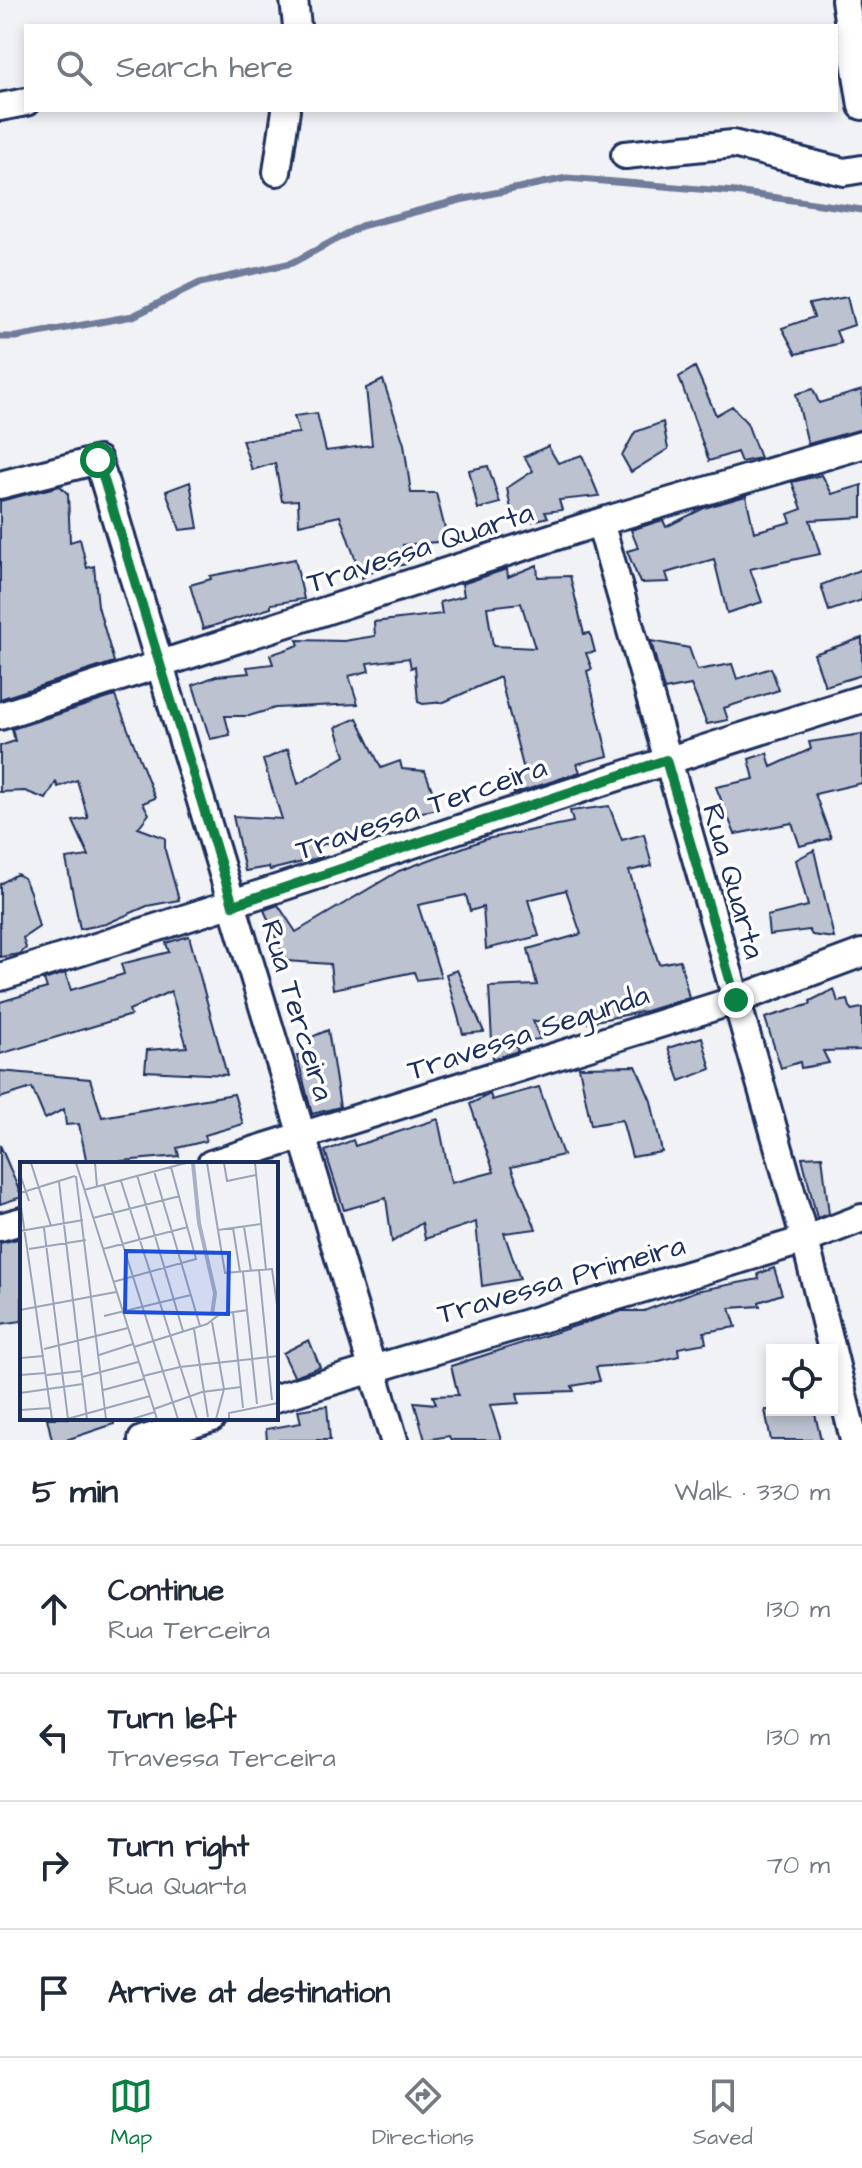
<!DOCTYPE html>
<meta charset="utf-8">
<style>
:root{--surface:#fff;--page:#f6f6f7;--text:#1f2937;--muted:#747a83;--line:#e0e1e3;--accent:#0b8043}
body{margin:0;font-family:"Architects Daughter",sans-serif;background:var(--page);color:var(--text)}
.controls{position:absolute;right:24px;bottom:24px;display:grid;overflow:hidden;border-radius:0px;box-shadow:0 4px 12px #0003}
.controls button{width:72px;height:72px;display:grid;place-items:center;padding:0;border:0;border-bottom:2px solid var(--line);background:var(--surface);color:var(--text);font:40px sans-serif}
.stop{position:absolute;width:24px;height:24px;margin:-18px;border:6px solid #0b8043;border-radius:50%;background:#fff}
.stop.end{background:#0b8043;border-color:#fff;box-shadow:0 2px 8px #0008}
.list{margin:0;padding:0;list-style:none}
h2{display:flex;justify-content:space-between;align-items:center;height:104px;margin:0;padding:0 32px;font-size:34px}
h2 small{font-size:26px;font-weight:400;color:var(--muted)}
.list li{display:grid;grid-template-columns:52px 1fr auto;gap:24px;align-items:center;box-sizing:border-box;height:128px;padding:0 32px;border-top:2px solid var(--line)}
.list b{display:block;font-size:30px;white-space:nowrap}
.list p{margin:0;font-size:26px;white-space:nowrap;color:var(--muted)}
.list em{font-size:26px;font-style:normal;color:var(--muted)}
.icon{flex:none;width:44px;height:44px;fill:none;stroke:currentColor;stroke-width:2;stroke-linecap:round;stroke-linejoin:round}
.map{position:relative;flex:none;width:862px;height:1440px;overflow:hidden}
.search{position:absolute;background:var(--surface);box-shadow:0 4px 12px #0003;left:24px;right:24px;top:24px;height:88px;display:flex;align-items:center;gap:20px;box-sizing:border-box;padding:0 28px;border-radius:0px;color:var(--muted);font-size:30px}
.sheet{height:616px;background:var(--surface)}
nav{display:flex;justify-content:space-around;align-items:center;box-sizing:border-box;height:112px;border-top:2px solid var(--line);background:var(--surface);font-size:22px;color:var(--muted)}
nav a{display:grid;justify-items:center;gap:4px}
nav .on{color:var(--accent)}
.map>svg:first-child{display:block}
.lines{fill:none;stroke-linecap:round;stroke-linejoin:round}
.stream{stroke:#707c9a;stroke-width:7}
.building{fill:#bcc2d0;stroke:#1b2f5e;stroke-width:2;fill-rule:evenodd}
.minor-casing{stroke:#1b2f5e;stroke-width:32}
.minor{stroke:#fff;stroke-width:26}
.route{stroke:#0b8043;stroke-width:10}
.labels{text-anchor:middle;stroke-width:7;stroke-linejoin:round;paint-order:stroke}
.street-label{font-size:30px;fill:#1b2f5e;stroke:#fff}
.inset-river{fill:none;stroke:#a8b0c2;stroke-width:4}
.inset-road{fill:none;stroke:#9ba4b9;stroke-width:2}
.view{fill:#1d4ed8;fill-opacity:0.15;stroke:#1d4ed8;stroke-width:4}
.inset-edge{fill:none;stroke:#1b2f5e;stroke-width:4}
</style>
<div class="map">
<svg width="862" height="1440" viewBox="0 0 862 1440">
<rect width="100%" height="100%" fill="#f1f2f5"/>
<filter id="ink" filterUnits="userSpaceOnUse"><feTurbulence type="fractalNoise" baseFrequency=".0125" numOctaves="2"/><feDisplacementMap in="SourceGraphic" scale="16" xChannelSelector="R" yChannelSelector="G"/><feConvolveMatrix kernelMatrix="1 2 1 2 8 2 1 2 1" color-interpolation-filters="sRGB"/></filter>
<g filter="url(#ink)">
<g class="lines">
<path class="stream" d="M0 337H16L133 316 200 283 292 263 361 226 460 200 567 178 735 192 862 210"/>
</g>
<path class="building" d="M847 297 854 325 836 331 841 343 796 354 782 328 814 317 809 304Z
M695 367 716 415 732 406 747 423 760 458 741 462 737 452 709 461 679 377Z
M383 380 404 444 411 493H436L448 541 403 545 407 564 373 571 362 578 340 516 299 525 298 500 282 501 275 463 252 470 242 440 299 433 294 416 317 413 326 451 372 445 366 388Z
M813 389 819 403 862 390V429L808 444 796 394Z
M663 422 668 449 631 472 622 456 635 432Z
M548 446 558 463 582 455 599 496 559 500 562 510 545 512 548 517 514 526 507 488 533 471 524 457Z
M488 466 500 503 478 509 469 470Z
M822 475 832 494 862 485V517L810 520 820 554 750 569 762 602 727 613 714 559 666 573 669 582 640 583 627 551 638 548 631 530 663 520 666 527 704 508 746 496 754 532 791 522 788 514 802 509 792 482Z
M190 482 198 528 180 530 166 491Z
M60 486 68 494 70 542 80 539 87 568 94 566 98 606 114 662 0 699V501Z
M295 559 304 599 271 604V608L203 629 190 585 211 579 210 576Z
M537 565 538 577 570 576 584 634 590 633 595 652 586 653 592 669 587 671 608 756 577 764 580 772 514 794 511 773 525 774 500 677 444 702 423 704 418 702 415 666 411 668 409 658 367 663 369 671 349 676 358 704 275 708 249 716H225L230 735 210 739 193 685 216 676 249 673 247 667 273 664 270 655 299 645 297 640 344 641 375 636 374 622 442 614 440 602 464 596 462 584 507 569 508 577ZM521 603 535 648 493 646 487 607Z
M862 569V600L829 611 821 585Z
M862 638V675L825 686 814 654Z
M651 641 689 648 697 670 732 664 737 679 771 668 779 690 724 708 728 720 707 724 691 685 664 690Z
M115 696 155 798 143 803 149 814 138 828 165 838V850L179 900 147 906 106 924 80 929 66 859 89 856 73 821 88 818 77 780 58 787 56 782 46 799 25 791 0 792V746L15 741 12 729Z
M357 718 381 768 400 761 402 769 425 771 439 809 388 818 389 824 318 846 322 857 270 870 269 867 245 871 233 816 282 819 263 760 288 749 298 784 345 756 336 727Z
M862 734V783L815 794 831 838 800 846 792 823 735 834 716 787 754 779 749 759 767 753 771 767 811 749 809 742Z
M609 806 622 840 644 834 652 866 629 871 659 964 680 960 689 998 646 1011 585 1023 533 1021 540 1039 514 1042 518 1051 493 1059 489 987 537 985 528 949 581 934 566 890 528 900 539 936 486 949 483 907 470 911 466 895 418 905 441 977 417 980 414 972 333 989 330 964 286 961 264 910 278 905 296 932 399 871 486 839 573 822 570 811Z
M814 850 834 938 812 935 809 930 769 935 767 916 808 906 796 860Z
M17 874 24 878 30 892 39 927 23 938 26 948 20 954 0 957V884Z
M189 936 227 1075 145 1071 147 1050 187 1047 171 991 129 1010 131 1015 0 1054V1002L47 988 44 980 65 973 71 990 124 974 121 964 169 952 166 943Z
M457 970 484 1032 463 1034 446 974Z
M834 989 838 1002 848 1000 851 1010 862 1008V1050L823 1051 829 1063 801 1068 800 1062 781 1068 765 1018 811 1004 810 1001Z
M328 1030 340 1107 312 1114 297 1056 309 1053 307 1039Z
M702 1037 711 1069 680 1081 668 1048Z
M636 1066 651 1101 662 1152 632 1157 622 1120 591 1125 579 1067Z
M0 1071 90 1079 102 1117 234 1094 243 1124 205 1135 206 1141 177 1148 179 1156 87 1164 79 1124 66 1125 64 1109 45 1119 32 1088 0 1098Z
M539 1087 563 1155 511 1167 536 1229 504 1233 520 1279 482 1286 476 1222 425 1239 422 1223 392 1242 386 1198 344 1210 325 1151 353 1140 355 1146 438 1119 451 1183 494 1172 470 1104 490 1094 492 1100Z
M0 1145 22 1197 0 1204Z
M822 1156 829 1214 817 1218 802 1157Z
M22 1238V1321L0 1324V1243Z
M774 1268 782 1294 759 1302 760 1306 730 1308 736 1327 704 1332 706 1343 678 1348 679 1356 651 1363 596 1367 600 1381 572 1386 574 1391 517 1393 519 1403 490 1405 501 1440H451L449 1436 425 1440 414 1402 436 1404 433 1396 458 1395 451 1366 622 1311H644L696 1291 759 1279 758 1274Z
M309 1340 320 1367 294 1376 283 1353Z
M327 1406 330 1440H267L266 1429 301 1423 298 1410Z
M765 1410H814L821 1440H771Z
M47 1418H113L114 1424 66 1440H52Z"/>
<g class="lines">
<defs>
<path id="minor" d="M294 0 297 26
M845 0 862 106
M0 107 26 102
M625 155 733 144 844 172 862 169
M277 172 286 110
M0 485 98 460 394 1440
M600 522 805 1240 832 1350
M0 716 600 522 862 445
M0 977C289 888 574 788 862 699
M211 1164 736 1000 862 953
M0 1227 22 1221
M832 1350 854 1440
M276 1398 805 1240 862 1218
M142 1440 212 1418"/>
</defs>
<use href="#minor" class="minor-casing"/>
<use href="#minor" class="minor"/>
</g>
</g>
<g class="lines" filter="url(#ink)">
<path class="route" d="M98 460 233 905 666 760 736 1000"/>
</g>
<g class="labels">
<g class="street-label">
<text transform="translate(420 547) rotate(-18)" y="10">Travessa Quarta</text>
<text transform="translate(421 808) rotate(-19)" y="10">Travessa Terceira</text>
<text transform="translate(734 881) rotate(74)" y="10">Rua Quarta</text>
<text transform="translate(298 1010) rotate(73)" y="10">Rua Terceira</text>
<text transform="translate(528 1032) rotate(-18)" y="10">Travessa Segunda</text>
<text transform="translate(561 1279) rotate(-16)" y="10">Travessa Primeira</text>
</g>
</g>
<g transform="translate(20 1162)">
<rect width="258" height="258" fill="#f1f2f5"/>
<path class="inset-river" d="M173 1 179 61 195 131 192 153"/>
<path class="inset-road" d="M11 1 31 64M56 1 137 257M75 1 77 25M187 1 205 111 252 107 258 150M204 1 207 19 236 13M235 1 246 108M134 9 180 164M0 12 9 39M117 13 163 169M56 14 86 257M101 19 177 257M39 20 67 257M84 23 158 257M64 28 166 1M0 31 55 14M0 38 32 257M73 56 160 34M224 65 231 109M24 66 48 257M213 66 220 110M198 68 241 62M0 69 63 58M9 87 66 78M83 87 168 65M239 108 252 238M223 110 237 242M93 120 176 97 151 5M0 148 96 130M213 150 223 246M84 154 171 133M192 160 204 227 196 257M174 167 188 255M114 185 187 162 200 152 228 148M24 187 108 166M79 193 113 182M0 196 24 194M0 213 26 211M27 213 61 209M123 214 160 205 258 194M62 215 118 200M83 228 124 217M0 231 63 222M134 247 182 230 221 225M0 248 31 246M47 257 130 234M112 257 135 250M209 257V251L258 241"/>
<path class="view" d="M106 89 209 91 208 152 105 150Z"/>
<rect width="258" height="258" class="inset-edge"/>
</g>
</svg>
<div class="controls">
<button><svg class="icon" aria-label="locate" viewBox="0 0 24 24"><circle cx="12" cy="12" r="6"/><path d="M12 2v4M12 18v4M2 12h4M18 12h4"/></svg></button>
</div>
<div class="stop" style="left:98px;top:460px"></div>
<div class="stop end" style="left:736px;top:1000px"></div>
<div class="search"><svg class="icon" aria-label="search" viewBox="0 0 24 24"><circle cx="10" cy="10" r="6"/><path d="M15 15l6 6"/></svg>Search here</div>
</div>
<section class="sheet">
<h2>5 min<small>Walk · 330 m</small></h2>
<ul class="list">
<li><svg class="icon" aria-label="ahead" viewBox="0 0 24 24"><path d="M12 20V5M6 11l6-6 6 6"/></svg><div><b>Continue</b><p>Rua Terceira</p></div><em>130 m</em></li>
<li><svg class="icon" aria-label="left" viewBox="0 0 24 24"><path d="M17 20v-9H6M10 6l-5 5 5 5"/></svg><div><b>Turn left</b><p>Travessa Terceira</p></div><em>130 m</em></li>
<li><svg class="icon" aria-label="right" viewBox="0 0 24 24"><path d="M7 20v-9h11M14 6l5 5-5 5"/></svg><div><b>Turn right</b><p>Rua Quarta</p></div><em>70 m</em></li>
<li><svg class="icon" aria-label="arrive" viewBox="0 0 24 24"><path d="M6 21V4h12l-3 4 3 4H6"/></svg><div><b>Arrive at destination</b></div></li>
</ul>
</section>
<nav>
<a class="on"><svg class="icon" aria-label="map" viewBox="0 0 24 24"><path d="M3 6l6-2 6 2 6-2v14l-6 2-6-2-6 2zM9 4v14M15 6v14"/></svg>Map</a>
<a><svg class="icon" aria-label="directions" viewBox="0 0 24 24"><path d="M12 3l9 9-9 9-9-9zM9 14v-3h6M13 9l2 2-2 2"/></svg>Directions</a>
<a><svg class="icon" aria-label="saved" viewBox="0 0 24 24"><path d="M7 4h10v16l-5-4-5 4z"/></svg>Saved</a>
</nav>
